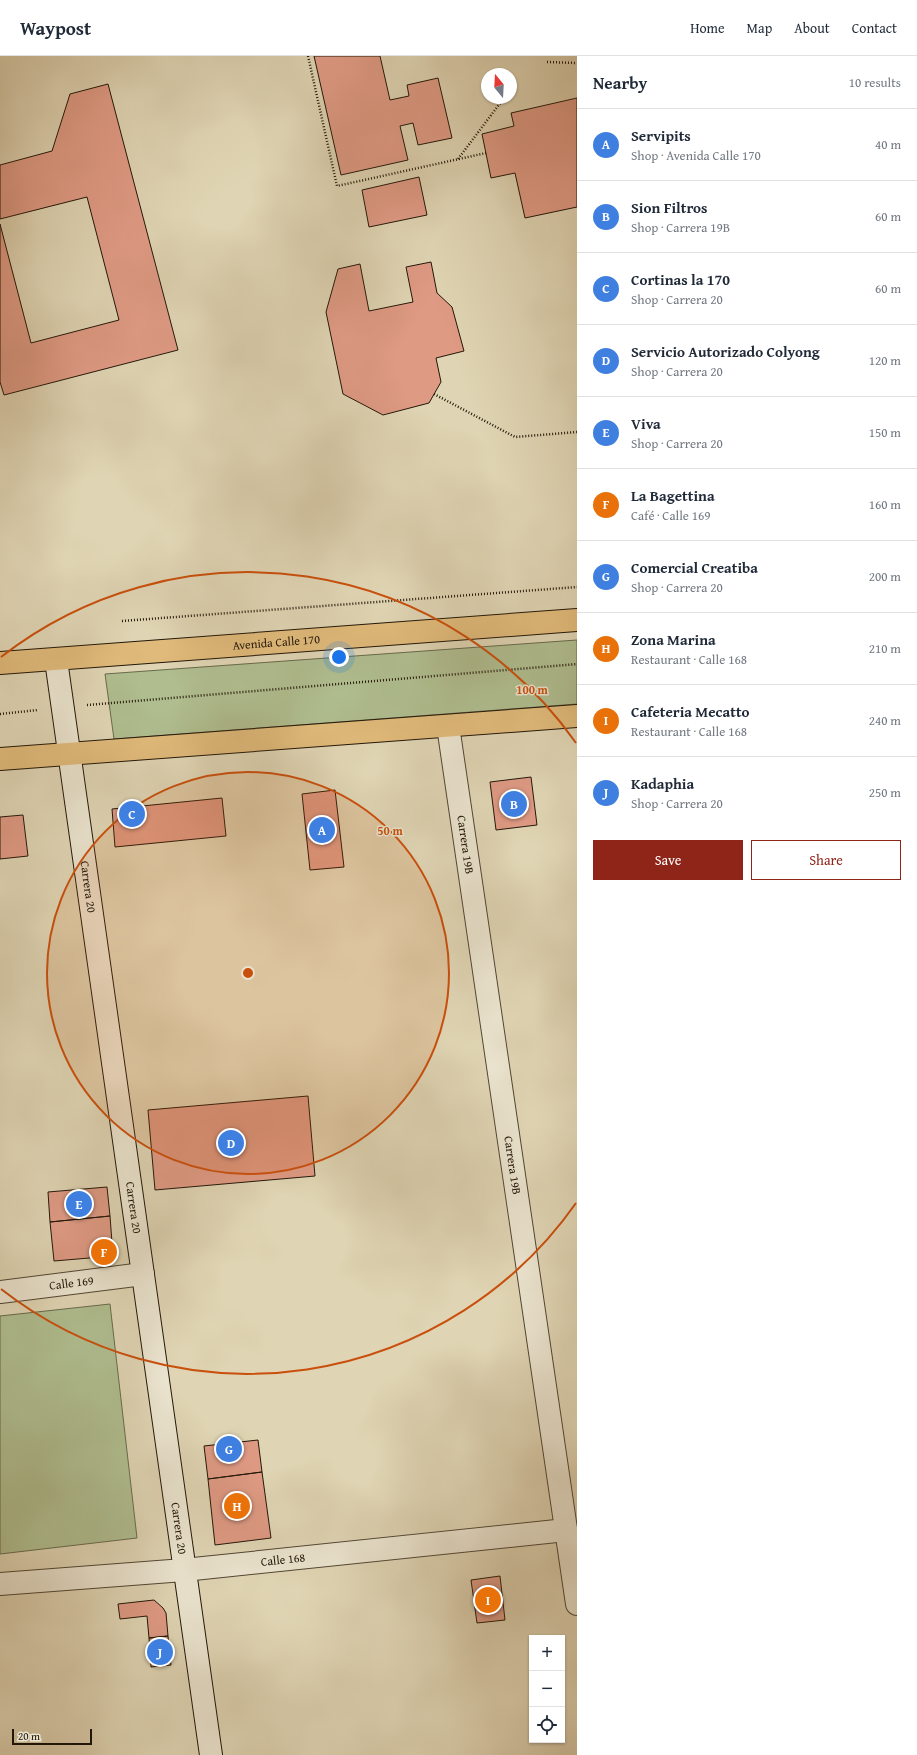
<!DOCTYPE html>
<meta charset="utf-8">
<style>
:root{--surface:#fff;--page:#f6f6f7;--text:#1f2937;--muted:#747a83;--line:#e0e1e3;--accent:#8f2418}
body{margin:0;font-family:"Gentium Book Plus",serif;background:var(--page);color:var(--text)}
.controls{position:absolute;right:12px;bottom:12px;display:grid;overflow:hidden;border-radius:0px;box-shadow:0 1px 3px #0004}
.controls button{width:36px;height:36px;display:grid;place-items:center;padding:0;border:0;border-bottom:1px solid var(--line);background:var(--surface);color:var(--text);font:20px sans-serif}
.compass{position:absolute;left:481px;top:12px;width:36px;height:36px;border-radius:50%;background:var(--surface);box-shadow:0 1px 3px #0004;rotate:342deg}
.scale{position:absolute;left:12px;bottom:10px;width:80px;box-sizing:border-box;padding-left:4px;border:2px solid #221709;border-top:0;font-size:11px;line-height:14px;white-space:nowrap;color:#221709;-webkit-text-stroke:3px #eae3ce;paint-order:stroke}
.you{position:absolute;left:339px;top:601px;width:14px;height:14px;margin:-10px;border:3px solid #fff;border-radius:50%;background:#1a73e8;box-shadow:0 0 0 6px #1a73e833}
.badge{display:grid;place-items:center;width:26px;height:26px;border-radius:50%;background:var(--accent);color:#fff;font-size:13px;font-weight:700}
.pin{position:absolute;translate:-50% -50%;border:2px solid #fff;box-shadow:0 1px 4px #0006}
.list{margin:0;padding:0;list-style:none}
h2{display:flex;justify-content:space-between;align-items:center;height:52px;margin:0;padding:0 16px;font-size:17px}
h2 small{font-size:13px;font-weight:400;color:var(--muted)}
.list li{display:grid;grid-template-columns:26px 1fr auto;gap:12px;align-items:center;box-sizing:border-box;height:72px;padding:0 16px;border-top:1px solid var(--line)}
.list b{display:block;font-size:15px;white-space:nowrap}
.list p{margin:0;font-size:13px;white-space:nowrap;color:var(--muted)}
.list em{font-size:13px;font-style:normal;color:var(--muted)}
.actions{display:flex;gap:8px;padding:12px 16px}
.actions a{flex:1;padding:9px 0;border:1px solid var(--accent);border-radius:0px;text-align:center;font-size:14px;color:var(--accent)}
.actions .main{background:var(--accent);color:#fff}
.icon{flex:none;width:22px;height:22px;fill:none;stroke:currentColor;stroke-width:2;stroke-linecap:round;stroke-linejoin:round}
.map{position:relative;flex:none;width:577px;height:1699px;overflow:hidden}
header{display:flex;align-items:center;gap:24px;box-sizing:border-box;height:56px;padding:0 20px;background:var(--surface);border-bottom:1px solid var(--line)}
header strong{font-size:19px}
nav{display:flex;gap:22px;margin-inline-start:auto;font-size:14px}
main{display:flex}
aside{flex:1;background:var(--surface)}
.map>svg:first-child{display:block}
.green{fill:#afbd8f;stroke:#686a4c}
.building{fill:#df9a84;stroke:#221709}
.lines{fill:none;stroke-linecap:round;stroke-linejoin:round}
.minor-casing{stroke:#514634;stroke-width:24}
.secondary-casing{stroke:#221709;stroke-width:24}
.primary-casing{stroke:#221709;stroke-width:24}
.path{stroke:#221709;stroke-width:2.5;stroke-dasharray:1 2;stroke-linecap:butt}
.minor{stroke:#eae3ce;stroke-width:22}
.secondary{stroke:#eae3ce;stroke-width:22}
.primary{stroke:#e0ba7a;stroke-width:22}
.ring{fill:none;stroke:#ca4f0c;stroke-width:2}
.labels{text-anchor:middle;stroke-width:3;stroke-linejoin:round;paint-order:stroke}
.street-label{font-size:12px;fill:#221709;stroke:#eae3ce}
.centre{fill:#ca4f0c;stroke:#eae3ce;stroke-width:2}
.ring-label{font-size:12px;text-anchor:middle;font-weight:bold;fill:#ca4f0c;stroke:#eae3ce;stroke-width:3;stroke-linejoin:round;paint-order:stroke}
</style>
<header>
<strong>Waypost</strong>
<nav><a>Home</a><a>Map</a><a>About</a><a>Contact</a></nav>
</header>
<main>
<div class="map">
<svg width="577" height="1699" viewBox="0 0 577 1699">
<rect width="100%" height="100%" fill="#dfd4b3"/>
<filter id="stains"><feTurbulence type="fractalNoise" baseFrequency=".005" numOctaves="4"/><feColorMatrix values="0 0 0 0 .2 0 0 0 0 .09 0 0 0 0 .02 0 0 0 .5 -.17"/></filter>
<radialGradient id="worn" r=".72"><stop offset=".6" stop-color="#630" stop-opacity="0"/><stop offset="1" stop-color="#630" stop-opacity=".3"/></radialGradient>
<path class="green" d="M577 584V648L114 683 105 618Z
M110 1248 137 1482 0 1498V1260Z"/>
<path class="building" d="M314 0H380L390 44 409 40 407 29 438 22 452 82 418 89 413 67 400 70 408 104 341 119Z
M108 28 178 294 4 339 0 326V168L31 287 119 264 87 141 0 163V109L52 95 70 38Z
M577 42V151L525 162 515 117 491 122 482 78 514 70 511 57Z
M419 121 427 159 369 171 362 134Z
M431 206 437 237 452 251 464 295 436 302 441 326 429 347 383 359 343 338 326 256 338 213 360 208 369 255 413 246 406 211Z
M531 721 537 769 496 774 490 726Z
M335 734 344 811 310 814 302 738Z
M222 742 226 780 115 791 112 753Z
M23 759 28 800 0 803V761Z
M308 1040 315 1120 155 1134 148 1054Z
M107 1131 110 1160 50 1166 48 1136Z
M110 1160 113 1200 54 1205 50 1166Z
M258 1384 262 1416 208 1423 204 1390Z
M262 1416 271 1482 215 1489 208 1423Z
M500 1520 505 1564 477 1567 471 1524Z
M154 1544 163 1552 166 1557 168 1580 149 1582 147 1560 120 1563 118 1548Z
M168 1580 171 1609 151 1611 149 1582Z"/>
<g class="lines">
<defs>
<g id="minor">
<path id="s1" d="M448 670 577 1548"/>
<path id="s2" d="M0 1236 143 1218"/>
<path id="s3" d="M0 1528 184 1514 566 1474"/>
</g>
<g id="secondary">
<path id="s4" d="M56 604 211 1699"/>
</g>
<g id="primary">
<path id="s5" d="M0 607 577 564"/>
<path d="M0 703 577 660"/>
</g>
</defs>
<use href="#minor" class="minor-casing"/>
<use href="#secondary" class="secondary-casing"/>
<use href="#primary" class="primary-casing"/>
<path class="path" d="M308 0 337 130 486 97
M547 6 577 7
M511 32 515 26
M458 103 504 42
M434 338 515 381 577 376
M122 565 577 531
M87 649 577 608
M0 658 38 654"/>
<use href="#minor" class="minor"/>
<use href="#secondary" class="secondary"/>
<use href="#primary" class="primary"/>
</g>
<circle cx="248" cy="917" r="201" fill="#ca4f0c" fill-opacity=".12"/>
<g class="ring">
<circle cx="248" cy="917" r="201"/>
<path d="M576 1147A401 401 0 0 1 1 1233M1 601A401 401 0 0 1 576 687"/>
</g>
<g class="labels">
<g class="street-label">
<text dy="4" stroke="none"><textPath href="#s5" startOffset="277">Avenida Calle 170</textPath></text>
<text dy="4" stroke="none"><textPath href="#s1" startOffset="120">Carrera 19B</textPath></text>
<text dy="4" stroke="none"><textPath href="#s4" startOffset="229">Carrera 20</textPath></text>
<text dy="4" stroke="none"><textPath href="#s1" startOffset="444">Carrera 19B</textPath></text>
<text dy="4" stroke="none"><textPath href="#s4" startOffset="553">Carrera 20</textPath></text>
<text dy="4" stroke="none"><textPath href="#s2" startOffset="72">Calle 169</textPath></text>
<text dy="4" stroke="none"><textPath href="#s4" startOffset="877">Carrera 20</textPath></text>
<text dy="4" stroke="none"><textPath href="#s3" startOffset="284">Calle 168</textPath></text>
</g>
</g>
<circle cx="248" cy="917" r="6" class="centre"/>
<g class="ring-label">
<text x="532" y="638">100 m</text>
<text x="390" y="779">50 m</text>
</g>
<rect width="100%" height="100%" filter="url(#stains)"/>
<rect width="100%" height="100%" fill="url(#worn)"/>
</svg>
<div class="controls">
<button>+</button>
<button>−</button>
<button><svg class="icon" aria-label="locate" viewBox="0 0 24 24"><circle cx="12" cy="12" r="6"/><path d="M12 2v4M12 18v4M2 12h4M18 12h4"/></svg></button>
</div>
<svg class="compass" viewBox="-18 -18 36 36"><path d="M0-13l5 13h-10z" fill="#e53935"/><path d="M0 13l5-13h-10z" fill="#747a83"/></svg>
<div class="scale">20 m</div>
<div class="you"></div>
<div class="pin badge" style="left:322px;top:774px;background:#3f7fe0">A</div>
<div class="pin badge" style="left:514px;top:748px;background:#3f7fe0">B</div>
<div class="pin badge" style="left:132px;top:758px;background:#3f7fe0">C</div>
<div class="pin badge" style="left:231px;top:1087px;background:#3f7fe0">D</div>
<div class="pin badge" style="left:79px;top:1148px;background:#3f7fe0">E</div>
<div class="pin badge" style="left:104px;top:1196px;background:#e8710a">F</div>
<div class="pin badge" style="left:229px;top:1393px;background:#3f7fe0">G</div>
<div class="pin badge" style="left:237px;top:1450px;background:#e8710a">H</div>
<div class="pin badge" style="left:488px;top:1544px;background:#e8710a">I</div>
<div class="pin badge" style="left:160px;top:1596px;background:#3f7fe0">J</div>
</div>
<aside>
<h2>Nearby<small>10 results</small></h2>
<ul class="list">
<li><span class="badge" style="background:#3f7fe0">A</span><div><b>Servipits</b><p>Shop · Avenida Calle 170</p></div><em>40 m</em></li>
<li><span class="badge" style="background:#3f7fe0">B</span><div><b>Sion Filtros</b><p>Shop · Carrera 19B</p></div><em>60 m</em></li>
<li><span class="badge" style="background:#3f7fe0">C</span><div><b>Cortinas la 170</b><p>Shop · Carrera 20</p></div><em>60 m</em></li>
<li><span class="badge" style="background:#3f7fe0">D</span><div><b>Servicio Autorizado Colyong</b><p>Shop · Carrera 20</p></div><em>120 m</em></li>
<li><span class="badge" style="background:#3f7fe0">E</span><div><b>Viva</b><p>Shop · Carrera 20</p></div><em>150 m</em></li>
<li><span class="badge" style="background:#e8710a">F</span><div><b>La Bagettina</b><p>Café · Calle 169</p></div><em>160 m</em></li>
<li><span class="badge" style="background:#3f7fe0">G</span><div><b>Comercial Creatiba</b><p>Shop · Carrera 20</p></div><em>200 m</em></li>
<li><span class="badge" style="background:#e8710a">H</span><div><b>Zona Marina</b><p>Restaurant · Calle 168</p></div><em>210 m</em></li>
<li><span class="badge" style="background:#e8710a">I</span><div><b>Cafeteria Mecatto</b><p>Restaurant · Calle 168</p></div><em>240 m</em></li>
<li><span class="badge" style="background:#3f7fe0">J</span><div><b>Kadaphia</b><p>Shop · Carrera 20</p></div><em>250 m</em></li>
</ul>
<div class="actions"><a class="main">Save</a><a>Share</a></div>
</aside>
</main>
